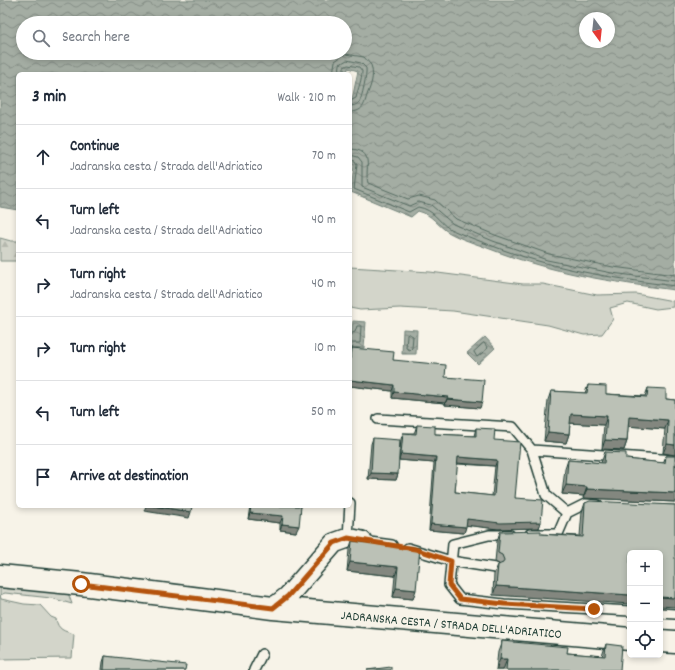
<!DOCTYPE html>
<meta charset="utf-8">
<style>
:root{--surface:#fff;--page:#f6f6f7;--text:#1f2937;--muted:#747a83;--line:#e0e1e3}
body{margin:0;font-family:Dekko,sans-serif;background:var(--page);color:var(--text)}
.controls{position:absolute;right:12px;bottom:12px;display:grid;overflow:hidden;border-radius:6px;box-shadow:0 2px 6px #0003}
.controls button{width:36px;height:36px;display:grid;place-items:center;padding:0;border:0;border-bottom:1px solid var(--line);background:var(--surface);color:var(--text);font:20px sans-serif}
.compass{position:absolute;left:579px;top:12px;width:36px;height:36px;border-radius:50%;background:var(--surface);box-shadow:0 2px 6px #0003;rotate:165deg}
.stop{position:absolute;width:12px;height:12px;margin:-9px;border:3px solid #b45309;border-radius:50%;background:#fff}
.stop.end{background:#b45309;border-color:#fff;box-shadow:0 1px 4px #0008}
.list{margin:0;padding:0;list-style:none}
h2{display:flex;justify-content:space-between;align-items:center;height:52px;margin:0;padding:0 16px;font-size:17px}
h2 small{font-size:13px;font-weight:400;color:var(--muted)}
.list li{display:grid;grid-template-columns:26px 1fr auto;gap:12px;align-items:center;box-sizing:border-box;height:64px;padding:0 16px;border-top:1px solid var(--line)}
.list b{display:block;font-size:15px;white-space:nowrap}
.list p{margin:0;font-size:13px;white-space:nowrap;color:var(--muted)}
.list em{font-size:13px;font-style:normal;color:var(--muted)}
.icon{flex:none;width:22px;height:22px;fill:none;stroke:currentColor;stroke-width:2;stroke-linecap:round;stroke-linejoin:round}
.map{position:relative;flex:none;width:675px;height:670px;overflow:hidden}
.search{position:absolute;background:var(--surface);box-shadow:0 2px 6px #0003;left:16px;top:16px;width:336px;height:44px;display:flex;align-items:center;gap:10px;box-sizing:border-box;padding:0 14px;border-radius:22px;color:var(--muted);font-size:15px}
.panel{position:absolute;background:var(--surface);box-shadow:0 2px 6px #0003;left:16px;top:72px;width:336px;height:436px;border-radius:6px}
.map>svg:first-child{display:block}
.grass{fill:#d3d5ca;stroke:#79897f}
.forest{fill:url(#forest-firs);stroke:#79897f}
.water{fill:url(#water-waves);stroke:#6f8077;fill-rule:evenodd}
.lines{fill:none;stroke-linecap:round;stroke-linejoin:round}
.shore{stroke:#546a60;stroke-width:1}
.lane-casing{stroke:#1f3d34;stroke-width:12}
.street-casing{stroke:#1f3d34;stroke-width:22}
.secondary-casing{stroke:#1f3d34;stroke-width:25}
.lane{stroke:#f7f3e8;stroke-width:9}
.street{stroke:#f7f3e8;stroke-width:19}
.secondary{stroke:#f7f3e8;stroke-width:22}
.wall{fill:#a1a69d;stroke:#1f3d34;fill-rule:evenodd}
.shaded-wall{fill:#83877f;stroke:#1f3d34}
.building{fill:#bbc1b6;stroke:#1f3d34;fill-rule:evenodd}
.route{stroke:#b45309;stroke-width:5}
.labels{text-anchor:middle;stroke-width:3;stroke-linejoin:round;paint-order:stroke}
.street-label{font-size:13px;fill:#1f3d34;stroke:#f7f3e8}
</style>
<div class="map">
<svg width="675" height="670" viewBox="0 0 675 670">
<defs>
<pattern id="forest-firs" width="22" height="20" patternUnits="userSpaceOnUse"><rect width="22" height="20" fill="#d3d5ca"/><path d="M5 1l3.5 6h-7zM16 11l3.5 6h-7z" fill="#b5b8ae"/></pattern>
<pattern id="water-waves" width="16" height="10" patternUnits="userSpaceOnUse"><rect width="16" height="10" fill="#a4ada3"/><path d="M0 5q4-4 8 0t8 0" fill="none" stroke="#858e86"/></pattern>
</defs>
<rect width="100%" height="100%" fill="#f7f3e8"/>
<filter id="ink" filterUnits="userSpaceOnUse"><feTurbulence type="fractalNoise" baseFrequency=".025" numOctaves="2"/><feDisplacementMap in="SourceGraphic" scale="8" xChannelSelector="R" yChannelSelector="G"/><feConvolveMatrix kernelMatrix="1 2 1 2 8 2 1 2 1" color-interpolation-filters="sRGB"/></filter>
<g filter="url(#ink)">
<path class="grass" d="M350 267 430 272 523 284H543L597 295 636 294 673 301V307L656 309 628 303 610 308 613 319 602 334 584 335 548 325 453 311 400 308 360 310 350 308Z
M0 585 67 590 72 604 51 598 5 593 0 595 1 599 24 604 40 605 51 617 56 619C58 630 64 631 74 634L72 658 0 659Z"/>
<path class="forest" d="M0 238 11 241H18V261H0Z"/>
<path class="water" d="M0 0H675V290C610 282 552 273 490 249 477 244 460 239 448 232 436 224 433 215 418 211L411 217 351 192 354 165 350 164V109L358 71 348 68 347 74H18V210L0 207ZM585 18H609V42H585ZM23 23H345V53H23Z
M353 321 366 322 364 348 350 347Z
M403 329 417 330 416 354H402Z
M485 337 495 348 478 364 467 353Z"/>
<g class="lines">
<path class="shore" d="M333 74 335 61 345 54 364 57 371 65C374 74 372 82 369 90 364 101 366 112 350 112
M339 74 340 64 347 60 361 63 366 68C367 74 362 98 359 103 356 105 353 106 350 106
M344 74V67L348 65 359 67 362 71C362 80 358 88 356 98L350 101
M350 149C376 150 364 169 368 183L408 199 419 196 435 200 456 219 495 235 549 254 613 267 675 275
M350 155 358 157 362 162V187L409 206 418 202 431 205 453 224 493 241 547 260 612 273 675 281
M350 160 355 161 357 164 354 189 409 212 418 207C435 210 437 221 450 229 463 235 477 240 490 245 552 269 610 278 675 286
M350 334 355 332 357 326H361L360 343H350
M409 334 413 336 412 348 410 350 406 348 407 335Z
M484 343 488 348 477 357 474 352Z"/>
<defs>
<path id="lane" d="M378 419 513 427 532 450 546 495 567 513 558 534H530
M532 450 675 460
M567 513 585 504 598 505
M510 535H489L453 544 449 585 460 599 504 604 630 611
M348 538 350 503
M362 541 392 545
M408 548 451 561 495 568
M660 613 675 614
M254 670 262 654"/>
<path id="street" d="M273 608 288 596 334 543 348 538 362 541"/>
<g id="secondary">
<path id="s1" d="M0 576 81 584 273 608 630 639"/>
<path d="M660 641 675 642"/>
</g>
</defs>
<use href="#lane" class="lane-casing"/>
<use href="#street" class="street-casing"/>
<use href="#secondary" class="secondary-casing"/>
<use href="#lane" class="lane"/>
<use href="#street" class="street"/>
<use href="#secondary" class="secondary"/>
</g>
<path class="wall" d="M352 348 393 360 445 377 480 408 445 405V403L392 398V391L350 386V355Z
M588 385 606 394 645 396 648 388 666 399 675 400V455L663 453 665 429 628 426 627 441 624 450 602 449 604 425 570 423 569 434 566 443 544 441 548 400 551 391 585 393Z
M417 425 435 434 474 436 476 428 494 440 515 498 541 522 539 528 498 529 466 525 464 533 429 530 434 463 399 460 401 439 403 433H414L415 431ZM457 464 495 466 492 496 455 492Z
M373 438 398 474 396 480 368 479 371 444Z
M605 452 626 459 663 463 666 456H675V502L583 498 584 496 562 494 565 469 568 460 601 463Z
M585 503 675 505 493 595 494 574 498 565 499 564 495 562 497 541 500 532 580 536 582 512Z
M250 506H301L296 532 280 530V523L248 519Z
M352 541 420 548 413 599 393 597 395 576 347 571 349 550Z
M502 641 567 653 602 656 606 644 620 670H496L498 652Z
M105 656 185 670H102L103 662Z"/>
<path class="shaded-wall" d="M350 380 394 385 392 391 350 386Z
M394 392 448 397 445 403 392 398Z
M447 399 482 402 480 408 445 405Z
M571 414 607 416 604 425 567 423Z
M629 417 668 420 665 429 626 426Z
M548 432 569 434 566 443 544 441Z
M605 440 627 441 624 450 602 449Z
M667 444 675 445V455L663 453Z
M401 454 436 457 434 463 399 460Z
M458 457 497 460 495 466 456 463Z
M371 473 398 474 396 480 368 479Z
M566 485 587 487 584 496 562 494Z
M587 489 675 493V502L583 498Z
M146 506H153L191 512 189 518 144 511Z
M250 513 283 516 280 523 248 519Z
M467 519 541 522 539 528 498 529 464 525Z
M282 524 299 526 296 532 280 530Z
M431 524 466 527 464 533 429 530Z
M350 562 398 567 395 576 347 571Z
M496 586 630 595V604L493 595Z
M396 588 416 590 413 599 393 597Z
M660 597 675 598V607L660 606Z
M500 659H507L503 670H496Z"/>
<path class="building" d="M352 348 394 352 393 360 446 365 445 377 484 380 482 402 447 399 448 397 394 392V385L350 380V357L351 358Z
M588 385 606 386V394L647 397 648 388 666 389V399L675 400V445L667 444 668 420 629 417 627 441 605 440 607 416 571 414 569 434 548 432 551 391 587 393Z
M417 425 435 426V434L476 436V428L495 429 494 440 520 442 515 498 543 500 541 522 500 523 467 519 466 527 431 524 436 457 401 454 403 433 416 434ZM458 457 497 460 494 496 455 492Z
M373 438 400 440 398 474 371 473Z
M605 452 626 453V459L665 463 666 456H675V493L587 489V487L566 485 568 460 604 463Z
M590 501 675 505V598L660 597V553H630V595L496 586 498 565 503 563 504 560 502 555 498 553 500 532 541 531V534L583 537 585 503Z
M153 506H192L191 512Z
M251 506H301L299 526 282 524 283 516 250 513Z
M352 541 420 548 416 590 396 588 398 567 350 562Z
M502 641 568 647 567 653 605 656 606 644 622 646 620 670H506L507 659H500Z
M105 656 186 665 185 670H104Z
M391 667V670H367Z"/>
</g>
<g class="lines" filter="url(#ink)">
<path class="route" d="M81 584 273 608 288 596 334 543 348 538 415 549 451 561 449 585 460 599 504 604 594 609"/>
</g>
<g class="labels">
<g class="street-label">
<text dy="5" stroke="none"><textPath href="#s1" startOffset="454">JADRANSKA CESTA / STRADA DELL'ADRIATICO</textPath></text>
</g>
</g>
</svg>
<div class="controls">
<button>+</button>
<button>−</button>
<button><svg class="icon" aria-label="locate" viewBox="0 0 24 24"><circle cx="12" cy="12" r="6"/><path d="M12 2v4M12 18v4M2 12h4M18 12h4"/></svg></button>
</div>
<svg class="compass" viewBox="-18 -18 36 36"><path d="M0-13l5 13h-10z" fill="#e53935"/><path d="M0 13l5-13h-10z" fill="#747a83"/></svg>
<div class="stop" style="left:81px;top:584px"></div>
<div class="stop end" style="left:594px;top:609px"></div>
<div class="search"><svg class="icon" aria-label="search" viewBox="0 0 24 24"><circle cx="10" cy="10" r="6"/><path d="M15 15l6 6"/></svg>Search here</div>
<section class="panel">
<h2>3 min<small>Walk · 210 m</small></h2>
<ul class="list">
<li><svg class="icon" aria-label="ahead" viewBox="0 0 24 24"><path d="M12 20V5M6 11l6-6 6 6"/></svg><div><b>Continue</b><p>Jadranska cesta / Strada dell'Adriatico</p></div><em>70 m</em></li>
<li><svg class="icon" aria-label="left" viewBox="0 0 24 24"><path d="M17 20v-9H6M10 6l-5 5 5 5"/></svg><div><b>Turn left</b><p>Jadranska cesta / Strada dell'Adriatico</p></div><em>40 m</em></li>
<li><svg class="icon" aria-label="right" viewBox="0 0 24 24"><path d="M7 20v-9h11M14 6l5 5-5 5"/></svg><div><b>Turn right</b><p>Jadranska cesta / Strada dell'Adriatico</p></div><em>40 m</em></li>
<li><svg class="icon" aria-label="right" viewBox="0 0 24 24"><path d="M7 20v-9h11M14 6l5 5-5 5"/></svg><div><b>Turn right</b></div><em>10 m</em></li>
<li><svg class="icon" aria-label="left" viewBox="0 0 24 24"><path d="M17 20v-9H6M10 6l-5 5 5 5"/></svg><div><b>Turn left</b></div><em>50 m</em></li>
<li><svg class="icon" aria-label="arrive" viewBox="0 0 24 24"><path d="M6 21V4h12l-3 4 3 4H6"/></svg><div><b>Arrive at destination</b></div></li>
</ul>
</section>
</div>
